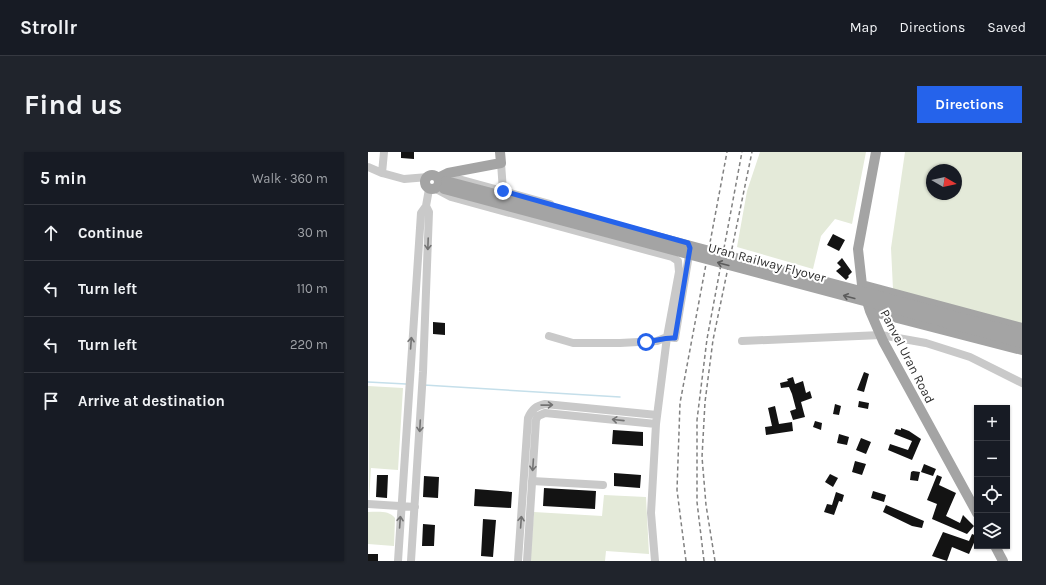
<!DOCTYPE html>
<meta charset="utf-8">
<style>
:root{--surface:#171b24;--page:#20242c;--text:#f1f3f6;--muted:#9ea1a6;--line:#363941;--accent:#2563eb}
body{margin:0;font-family:Karla,sans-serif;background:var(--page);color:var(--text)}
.controls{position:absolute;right:12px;bottom:12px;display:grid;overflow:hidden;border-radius:0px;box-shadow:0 1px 3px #0004}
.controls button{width:36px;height:36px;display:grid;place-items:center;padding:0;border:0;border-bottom:1px solid var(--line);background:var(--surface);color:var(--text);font:20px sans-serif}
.compass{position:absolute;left:558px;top:12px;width:36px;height:36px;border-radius:50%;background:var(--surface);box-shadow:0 1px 3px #0004;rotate:99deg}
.stop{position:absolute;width:12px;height:12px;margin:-9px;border:3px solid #2563eb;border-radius:50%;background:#fff}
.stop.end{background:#2563eb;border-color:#fff;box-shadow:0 1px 4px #0008}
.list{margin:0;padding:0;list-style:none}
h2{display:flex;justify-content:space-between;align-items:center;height:52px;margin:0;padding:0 16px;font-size:17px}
h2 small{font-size:13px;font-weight:400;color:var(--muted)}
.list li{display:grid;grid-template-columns:26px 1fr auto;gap:12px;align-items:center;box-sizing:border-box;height:56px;padding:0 16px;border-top:1px solid var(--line)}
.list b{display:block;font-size:15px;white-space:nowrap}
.list em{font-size:13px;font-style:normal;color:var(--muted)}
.icon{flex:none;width:22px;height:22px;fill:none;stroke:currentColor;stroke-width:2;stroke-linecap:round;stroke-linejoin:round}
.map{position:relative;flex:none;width:654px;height:409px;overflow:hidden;border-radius:0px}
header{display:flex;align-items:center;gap:24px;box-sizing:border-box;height:56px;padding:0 20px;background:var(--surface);border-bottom:1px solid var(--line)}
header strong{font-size:19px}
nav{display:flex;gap:22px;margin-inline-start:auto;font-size:14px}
.intro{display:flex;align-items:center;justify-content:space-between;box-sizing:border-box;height:96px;padding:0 24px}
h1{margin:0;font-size:28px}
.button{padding:10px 18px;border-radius:0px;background:var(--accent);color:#fff;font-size:14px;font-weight:700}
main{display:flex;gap:24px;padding:0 24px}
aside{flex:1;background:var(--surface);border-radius:0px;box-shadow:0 1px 3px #0004}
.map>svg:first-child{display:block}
.green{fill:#e4ead9;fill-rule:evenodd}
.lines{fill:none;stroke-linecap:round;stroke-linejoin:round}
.stream{stroke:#c5dfea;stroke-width:1.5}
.building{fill:#131313}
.minor{stroke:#c9c9c9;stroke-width:8}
.major{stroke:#a4a4a4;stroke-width:10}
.rail{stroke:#818181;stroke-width:1.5;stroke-dasharray:4 3;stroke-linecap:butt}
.major-bridge{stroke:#a4a4a4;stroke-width:10}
.oneway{stroke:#737373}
.oneway2{stroke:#5c5c5c}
.route{stroke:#2563eb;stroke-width:5}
.labels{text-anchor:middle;stroke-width:4;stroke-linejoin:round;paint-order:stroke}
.street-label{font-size:13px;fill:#2c2c2c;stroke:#fff}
</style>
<header>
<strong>Strollr</strong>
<nav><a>Map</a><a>Directions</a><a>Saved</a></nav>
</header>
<div class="intro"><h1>Find us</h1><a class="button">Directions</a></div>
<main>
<aside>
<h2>5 min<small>Walk · 360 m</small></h2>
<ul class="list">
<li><svg class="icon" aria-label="ahead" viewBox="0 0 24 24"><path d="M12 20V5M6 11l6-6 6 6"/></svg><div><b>Continue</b></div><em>30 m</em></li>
<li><svg class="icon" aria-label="left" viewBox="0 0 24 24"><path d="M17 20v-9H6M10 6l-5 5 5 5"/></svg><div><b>Turn left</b></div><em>110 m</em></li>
<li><svg class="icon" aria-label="left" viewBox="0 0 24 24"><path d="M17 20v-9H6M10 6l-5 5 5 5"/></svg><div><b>Turn left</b></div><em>220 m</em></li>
<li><svg class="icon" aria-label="arrive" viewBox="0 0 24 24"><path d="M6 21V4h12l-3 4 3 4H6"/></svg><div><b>Arrive at destination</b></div></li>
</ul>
</aside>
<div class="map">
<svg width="654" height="409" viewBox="0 0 654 409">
<rect width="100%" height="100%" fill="#fff"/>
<path class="green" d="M392 0H498L484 72 467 67 453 84 445 117 369 95 379 39Z
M537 0H654V173L525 137 523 96ZM564 18H588V42H564Z
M0 234 35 236 30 318 3 316 1 349Z
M236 343 278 345 281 402 238 399 237 409H162L166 360 234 364Z
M0 360C9 360 21 358 27 366L26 394 0 392Z"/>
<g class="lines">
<path class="stream" d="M0 230 38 232
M56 233 252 245"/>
</g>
<path class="building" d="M33 0H46V7L33 6Z
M465 82 477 88 471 99 459 93Z
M474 106 484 120 480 124 481 125 478 128 468 119 473 115 469 111Z
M65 170 77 171V183L65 182Z
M496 220 501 222 496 240 489 238Z
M425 225 427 232 435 229 438 241 442 239 444 246 433 250 437 265 425 268 422 259 428 257 424 242 421 235 413 236 412 231 420 229 419 227Z
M491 249 501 251 500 257 490 255Z
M467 252 473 254 471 263 465 262Z
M407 254 411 272 424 270 425 279 398 283 397 275 404 274 400 256Z
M447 269 454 271 453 278 445 275Z
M533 276 541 279 553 287 544 308 520 298 522 292 540 298 544 289 526 282 528 277 533 278Z
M245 278 275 280V294L244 292Z
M471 282 481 285 479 293 469 291Z
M493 286 503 290 498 302 488 298Z
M487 309 498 312 494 323 484 320Z
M556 312 568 317 565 324 553 320Z
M545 319 552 320 550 329 542 328 543 320Z
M246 321 273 323 272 336 246 334Z
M462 322 470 326 465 335 457 330Z
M9 323H20L19 346 8 345Z
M569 323 574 325 571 333 588 341 578 364 592 371 595 363 606 374 599 382 564 367 569 352 559 348Z
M56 324 71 325 70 346 55 345Z
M176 336 228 339 227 357 175 354Z
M107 337 144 340 143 356 106 354Z
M505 339 518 343 516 350 503 346Z
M468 340 476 343 474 350 471 349 466 363 456 360 459 352 464 353Z
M518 353 556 369 554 376 544 374 515 360Z
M115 367 128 368 125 405 113 404Z
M55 372 67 373 66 394H54Z
M575 380 601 389 604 382 609 384 601 402 584 395 579 409 564 404Z
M0 402H10V409H0Z"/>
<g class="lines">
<path class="minor" d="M133 11 135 39
M0 15 14 21 16 0
M14 21 36 27 60 25
M76 23 182 52
M68 37 83 45 304 105 310 109 311 120 299 185 288 272 283 361 287 409
M181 184 205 191H252L289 189 299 185 307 186 322 97
M374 189 513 183 558 191 602 205 654 231
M164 329 235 333
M0 352 47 355
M30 409 53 61 58 54 61 37
M43 409 55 220 61 60 58 54
M150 409 160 266C164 257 168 254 177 252L289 263
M159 409 168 268 170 264 177 261 288 272"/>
<path class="major" d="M508 0 490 97 494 133 502 159 515 189 609 361
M57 30a7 7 0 1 1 14 0a7 7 0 1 1-14 0Z
M70 26 80 21 133 11 132 0
M494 133 654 176
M502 159 654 198
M627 394 635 409"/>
<path class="rail" d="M318 409 309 338 312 251 359 0
M336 409 329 350V268L339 187 374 0
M347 409 338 353 334 305 337 250 345 188 384 0"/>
<path class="major-bridge" d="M78 29 654 182
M76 37 654 191"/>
</g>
<defs><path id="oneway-shaft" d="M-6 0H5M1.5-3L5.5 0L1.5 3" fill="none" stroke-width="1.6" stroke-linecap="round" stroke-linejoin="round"/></defs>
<g class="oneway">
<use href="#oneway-shaft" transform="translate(60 92) rotate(92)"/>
<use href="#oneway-shaft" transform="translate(43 191) rotate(-86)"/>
<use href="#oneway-shaft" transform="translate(179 253) rotate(-1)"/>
<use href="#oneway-shaft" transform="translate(250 268) rotate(-174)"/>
<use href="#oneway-shaft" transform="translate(52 274) rotate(93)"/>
<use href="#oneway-shaft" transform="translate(165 313) rotate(94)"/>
<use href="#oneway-shaft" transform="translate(32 370) rotate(-86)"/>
<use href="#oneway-shaft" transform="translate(153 370) rotate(-86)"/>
</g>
<g class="oneway2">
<use href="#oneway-shaft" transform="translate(355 112) rotate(-165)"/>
<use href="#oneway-shaft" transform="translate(481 145) rotate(-165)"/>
</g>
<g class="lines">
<path class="route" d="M135 39 320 91 322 96 307 186C297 185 288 189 278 190"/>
</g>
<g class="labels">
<g class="street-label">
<text transform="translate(399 110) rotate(15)" y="5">Uran Railway Flyover</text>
<text transform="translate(540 204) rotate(63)" y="5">Panvel Uran Road</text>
</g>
</g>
</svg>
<div class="controls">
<button>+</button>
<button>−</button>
<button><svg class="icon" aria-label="locate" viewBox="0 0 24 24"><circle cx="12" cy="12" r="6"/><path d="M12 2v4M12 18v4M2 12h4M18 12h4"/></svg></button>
<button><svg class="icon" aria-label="layers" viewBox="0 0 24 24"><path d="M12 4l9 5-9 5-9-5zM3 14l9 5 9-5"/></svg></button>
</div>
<svg class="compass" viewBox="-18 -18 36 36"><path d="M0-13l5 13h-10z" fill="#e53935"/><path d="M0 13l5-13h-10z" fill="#9ea1a6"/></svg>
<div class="stop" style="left:278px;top:190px"></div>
<div class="stop end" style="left:135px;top:39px"></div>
</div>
</main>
